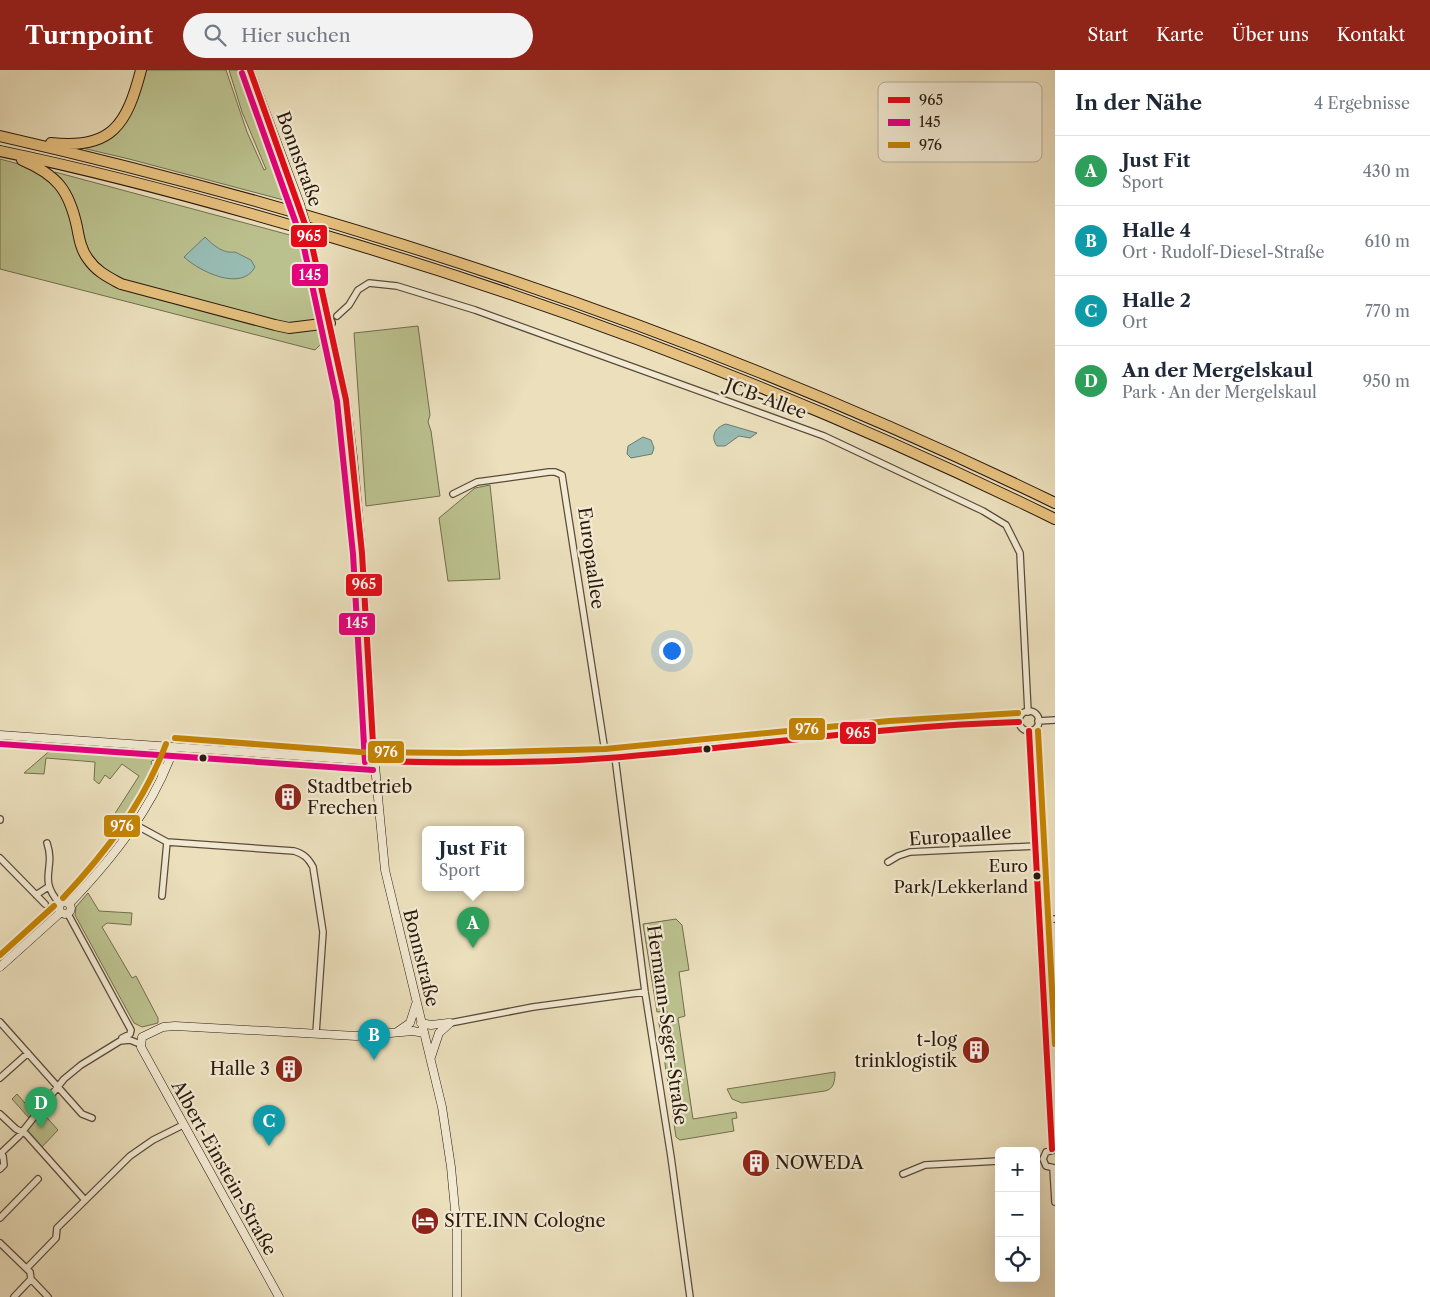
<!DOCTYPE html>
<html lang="de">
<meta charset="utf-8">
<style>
:root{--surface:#fff;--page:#f2f2f3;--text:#1f2937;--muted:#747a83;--line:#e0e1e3;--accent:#8f2418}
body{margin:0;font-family:"Libre Caslon Text",serif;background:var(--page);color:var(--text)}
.controls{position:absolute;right:15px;bottom:15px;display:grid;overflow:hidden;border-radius:8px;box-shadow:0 5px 20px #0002}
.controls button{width:45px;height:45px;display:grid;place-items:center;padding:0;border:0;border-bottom:1px solid var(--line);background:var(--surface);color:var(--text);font:25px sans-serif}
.you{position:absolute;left:671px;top:580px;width:18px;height:18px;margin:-12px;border:4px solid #fff;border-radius:50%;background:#1a73e8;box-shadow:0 0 0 8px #1a73e833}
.badge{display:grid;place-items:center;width:32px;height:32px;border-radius:50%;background:var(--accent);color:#fff;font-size:16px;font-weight:700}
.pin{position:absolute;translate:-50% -41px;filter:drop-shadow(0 1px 2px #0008)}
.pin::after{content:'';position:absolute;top:26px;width:18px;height:15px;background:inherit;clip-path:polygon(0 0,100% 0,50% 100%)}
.popup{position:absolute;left:422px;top:756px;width:102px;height:65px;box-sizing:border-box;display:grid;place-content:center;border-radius:8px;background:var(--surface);filter:drop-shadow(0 1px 4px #0005);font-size:16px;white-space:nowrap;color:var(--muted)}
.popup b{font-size:19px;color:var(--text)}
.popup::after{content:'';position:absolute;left:50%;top:100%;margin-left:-10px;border:10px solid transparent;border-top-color:var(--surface)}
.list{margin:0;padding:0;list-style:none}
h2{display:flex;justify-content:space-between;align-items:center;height:65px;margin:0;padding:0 20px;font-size:21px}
h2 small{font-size:16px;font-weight:400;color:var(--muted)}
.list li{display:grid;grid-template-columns:32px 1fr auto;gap:15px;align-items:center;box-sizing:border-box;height:70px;padding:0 20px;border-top:1px solid var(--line)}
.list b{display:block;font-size:19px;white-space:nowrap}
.list p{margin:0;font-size:16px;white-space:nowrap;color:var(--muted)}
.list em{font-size:16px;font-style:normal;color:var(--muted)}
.icon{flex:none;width:28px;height:28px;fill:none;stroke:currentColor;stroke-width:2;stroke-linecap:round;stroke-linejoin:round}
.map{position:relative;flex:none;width:1055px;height:1227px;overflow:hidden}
header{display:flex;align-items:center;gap:30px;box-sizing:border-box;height:70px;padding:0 25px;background:var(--accent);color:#fff}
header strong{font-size:24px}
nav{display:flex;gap:28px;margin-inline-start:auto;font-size:18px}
.search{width:350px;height:45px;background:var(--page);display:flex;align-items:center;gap:12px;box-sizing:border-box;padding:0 18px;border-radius:28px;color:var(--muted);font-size:19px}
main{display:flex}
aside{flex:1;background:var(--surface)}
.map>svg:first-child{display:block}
.green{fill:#bbc18e;stroke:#726e4e}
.water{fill:#98bcb3;stroke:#6c7b71}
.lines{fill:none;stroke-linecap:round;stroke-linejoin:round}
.street-casing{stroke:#5a4b39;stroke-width:8}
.secondary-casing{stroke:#2a1a0d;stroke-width:9}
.highway-casing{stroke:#2a1a0d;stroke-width:12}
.street{stroke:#f2ead3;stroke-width:5.5}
.secondary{stroke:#f2ead3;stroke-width:8}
.highway{stroke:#e6c07e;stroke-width:10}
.secondary-bridge-casing{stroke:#2a1a0d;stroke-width:9;stroke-linecap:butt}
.secondary-bridge{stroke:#f2ead3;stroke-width:8}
.bus-1-casing{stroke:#f2ead3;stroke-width:10}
.bus-2-casing{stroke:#f2ead3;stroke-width:10}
.bus-3-casing{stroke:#f2ead3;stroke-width:10}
.bus-1{stroke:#e30b18;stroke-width:6}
.bus-2{stroke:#e5007d;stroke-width:6}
.bus-3{stroke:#c48303;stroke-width:6}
.bus-dot{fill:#2a1a0d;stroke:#f2ead3;stroke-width:2}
.labels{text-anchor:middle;stroke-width:4.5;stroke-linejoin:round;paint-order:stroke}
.bus-label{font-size:17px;fill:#2a1a0d;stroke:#f2ead3;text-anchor:end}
.street-label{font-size:18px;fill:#2a1a0d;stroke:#f2ead3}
.poi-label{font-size:18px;fill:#2a1a0d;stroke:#f2ead3;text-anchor:start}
.key{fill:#f2ead3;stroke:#b6ac98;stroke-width:1}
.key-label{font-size:14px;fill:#2a1a0d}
.line-badge{stroke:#f2ead3;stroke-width:2}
.badge-label{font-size:14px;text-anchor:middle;font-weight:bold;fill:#fff}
</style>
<header>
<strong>Turnpoint</strong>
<div class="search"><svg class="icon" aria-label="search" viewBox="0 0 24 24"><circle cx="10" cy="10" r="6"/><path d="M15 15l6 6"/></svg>Hier suchen</div>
<nav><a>Start</a><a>Karte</a><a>Über uns</a><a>Kontakt</a></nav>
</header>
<main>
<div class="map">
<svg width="1055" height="1227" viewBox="0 0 1055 1227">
<rect width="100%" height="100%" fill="#ebdfbc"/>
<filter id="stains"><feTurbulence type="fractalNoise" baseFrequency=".004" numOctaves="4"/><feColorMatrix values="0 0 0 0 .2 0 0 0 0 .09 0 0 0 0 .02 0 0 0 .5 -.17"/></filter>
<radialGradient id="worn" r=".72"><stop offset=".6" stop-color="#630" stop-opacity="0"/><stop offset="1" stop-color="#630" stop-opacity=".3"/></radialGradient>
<path class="green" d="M143 0H226L247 62 264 100 266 99 242 42 229 0H238C254 45 275 87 291 132L129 89 78 77 112 64Z
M0 89 34 98 63 123 77 173 108 212 320 260 324 262V271L315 280 0 199Z
M55 102 301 168 318 248 315 252 285 253 114 208 93 191Z
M418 256 430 345 428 352 431 361 440 426 366 436 354 263Z
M490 415 500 509 448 511 439 448 475 418Z
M60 672C87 674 134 673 155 688L151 692 154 699 121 755 116 752 118 748 114 745 139 706 122 694 110 709 105 705 99 714 94 710 95 692 46 688 44 704 24 703Z
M88 823 99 841 132 843 131 855 107 853 102 857 132 908 136 906 158 948V953L142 957 134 953 75 845 76 837Z
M676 849 682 855 689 900 679 902 685 946 678 948 693 1049 736 1042 737 1048 732 1049 734 1061 680 1070 676 1067 658 947 667 946V941L657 942 643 854Z
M835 1002C835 1011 834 1019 825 1021L742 1033 732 1029 727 1019Z
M17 1024 32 1041H35L29 1048 12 1029Z
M41 1041 58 1060 41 1078 26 1060Z"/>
<path class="water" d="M205 167C213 175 223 184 235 182L251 190 255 197C242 222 200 202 184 187Z
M726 354 757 363 750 368 739 366 725 376H717C710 367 715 357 726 354Z
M643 367 651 370 654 378 652 384 631 388 627 384 628 376Z"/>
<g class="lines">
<defs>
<path id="street" d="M337 246 349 235 358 220 369 213 397 216 475 240 824 366 983 441 1006 455 1020 483 1028 642
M453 424 477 412 549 402H555L562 405 606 688
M1019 651a10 10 0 1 1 20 0a10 10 0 1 1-20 0Z
M1038 651 1055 650
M1029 661 1052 1079
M134 675C147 683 165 686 161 705
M615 687 645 922 671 1087 690 1227
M374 691C450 693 532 694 608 688 745 676 882 653 1019 652
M0 750V749
M134 754 167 772 294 781C304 784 308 788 313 797L323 862 316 963
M47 773C56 800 37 808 60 834
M0 788 45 834
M888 792 898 786 910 782 1036 776
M36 825 48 817
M162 826 167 772
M68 844 131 960 130 964 122 968
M1041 850 1055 849
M0 952 82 1044 92 1048
M450 953 533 937 645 922
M0 1008 28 983
M0 1044 16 1059 26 1064 84 1129
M1055 1080 1046 1082 1043 1089 1046 1096 1055 1098
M1 1083 19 1066 64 1009 81 995 120 971 130 970 140 974
M0 1086H3L4 1095 0 1099
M1053 1098 1055 1132
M903 1104 925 1095 999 1091
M0 1148 38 1109
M0 1173 30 1202 31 1209 48 1227
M27 1198 56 1168 57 1158 130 1086 153 1070 183 1055
M14 1227 31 1209"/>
<path id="secondary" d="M250 0 300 134
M311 171 346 330 353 387 362 483 373 675 385 800 442 1037 451 1097 457 1161V1227
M0 665 374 691
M59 838a6 6 0 1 1 12 0a6 6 0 1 1-12 0Z
M69 834C112 789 154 737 174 677
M0 897 60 843
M421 953 431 955 448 953
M397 962 410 953 416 934
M431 987 439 963 450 953
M279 1227 141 977 142 967 163 957 175 956 356 966 413 961 424 963"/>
<path id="highway" d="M0 66C364 149 719 270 1055 433
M51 73C112 80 127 54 141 0
M0 81C101 102 201 129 300 158 560 233 812 330 1055 449
M22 90C57 105 69 120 77 157 79 168 81 180 88 189 97 202 108 207 121 214L275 255 289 258 330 253"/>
</defs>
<use href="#street" class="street-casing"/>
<use href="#secondary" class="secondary-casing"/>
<use href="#highway" class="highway-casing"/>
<use href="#street" class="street"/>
<use href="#secondary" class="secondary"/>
<use href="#highway" class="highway"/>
<defs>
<path id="secondary-bridge" d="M300 134 311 171"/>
</defs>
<use href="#secondary-bridge" class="secondary-bridge-casing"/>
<use href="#secondary-bridge" class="secondary-bridge"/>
<defs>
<path id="bus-1" d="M250 0 311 171 346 330 362 483 374 691
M1029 661 1052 1079
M374 691C452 693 531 694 608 688 746 677 881 656 1019 652"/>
<path id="bus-2" d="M242 3 303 173 337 331 353 484 365 692
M0 674 373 700"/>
<path id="bus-3" d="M1038 661 1055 974
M175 668 360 682 461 683 605 679 889 651 1018 643
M63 828C106 782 143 734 166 674
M0 885 54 836"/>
</defs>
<use href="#bus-1" class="bus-1-casing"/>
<use href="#bus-2" class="bus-2-casing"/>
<use href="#bus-3" class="bus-3-casing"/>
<use href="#bus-1" class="bus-1"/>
<use href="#bus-2" class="bus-2"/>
<use href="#bus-3" class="bus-3"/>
</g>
<defs>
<symbol id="building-disc" viewBox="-11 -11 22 22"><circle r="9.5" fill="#8f2418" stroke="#f2ead3"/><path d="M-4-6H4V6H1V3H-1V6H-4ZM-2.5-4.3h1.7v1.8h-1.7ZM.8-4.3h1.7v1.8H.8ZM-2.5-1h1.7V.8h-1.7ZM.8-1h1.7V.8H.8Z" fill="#fff"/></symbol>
<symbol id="hotel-disc" viewBox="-11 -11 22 22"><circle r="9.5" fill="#8f2418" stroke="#f2ead3"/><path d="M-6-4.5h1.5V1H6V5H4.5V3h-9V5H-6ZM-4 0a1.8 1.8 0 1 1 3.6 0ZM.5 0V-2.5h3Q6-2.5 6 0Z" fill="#fff"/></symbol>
</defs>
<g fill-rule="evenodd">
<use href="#building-disc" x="272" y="711" width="32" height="32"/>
<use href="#building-disc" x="960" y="964" width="32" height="32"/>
<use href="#building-disc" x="273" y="983" width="32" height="32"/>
<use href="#building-disc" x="740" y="1077" width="32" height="32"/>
<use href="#hotel-disc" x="409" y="1135" width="32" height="32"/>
</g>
<g class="bus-dot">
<circle cx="707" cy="679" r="4.5"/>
<circle cx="203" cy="688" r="4.5"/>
<circle cx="1037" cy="806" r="4.5"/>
</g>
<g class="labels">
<g class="bus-label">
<text x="1028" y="802">Euro<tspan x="1028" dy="21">Park/Lekkerland</tspan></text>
</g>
<g class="street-label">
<text transform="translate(299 89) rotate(70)" y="6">Bonnstraße</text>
<text transform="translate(766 329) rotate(20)" y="6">JCB-Allee</text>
<text transform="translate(591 488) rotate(82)" y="6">Europaallee</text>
<text transform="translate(960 766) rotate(-4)" y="6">Europaallee</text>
<text transform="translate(421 888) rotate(76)" y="6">Bonnstraße</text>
<text transform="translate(667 955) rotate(82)" y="6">Hermann-Seger-Straße</text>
<text transform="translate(224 1098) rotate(61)" y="6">Albert-Einstein-Straße</text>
</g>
<g class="poi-label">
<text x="307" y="723">Stadtbetrieb<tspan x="307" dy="21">Frechen</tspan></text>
<text x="957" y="976" text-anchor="end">t-log<tspan x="957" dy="21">trinklogistik</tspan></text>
<text x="270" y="1005" text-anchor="end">Halle 3</text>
<text x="775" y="1099">NOWEDA</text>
<text x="444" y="1157">SITE.INN Cologne</text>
</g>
</g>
<rect x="878" y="12" width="164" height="80" rx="8" class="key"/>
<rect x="888" y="27" width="22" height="6" fill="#e30b18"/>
<rect x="888" y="49" width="22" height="7" fill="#e5007d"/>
<rect x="888" y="72" width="22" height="6" fill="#c48303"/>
<g class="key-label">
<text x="919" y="35">965</text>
<text x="919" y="57">145</text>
<text x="919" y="80">976</text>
</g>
<g class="line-badge">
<rect x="290" y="154" width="38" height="24" rx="5" fill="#e30b18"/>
<rect x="291" y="193" width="38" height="24" rx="5" fill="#e5007d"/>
<rect x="345" y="503" width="38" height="24" rx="5" fill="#e30b18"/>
<rect x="338" y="542" width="38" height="24" rx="5" fill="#e5007d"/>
<rect x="788" y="647" width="38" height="24" rx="5" fill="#c48303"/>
<rect x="839" y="651" width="38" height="24" rx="5" fill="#e30b18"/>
<rect x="367" y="670" width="38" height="24" rx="5" fill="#c48303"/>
<rect x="103" y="744" width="38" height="24" rx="5" fill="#c48303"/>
</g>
<g class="badge-label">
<text x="309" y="171">965</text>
<text x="310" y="210">145</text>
<text x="364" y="519">965</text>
<text x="357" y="558">145</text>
<text x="807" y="664">976</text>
<text x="858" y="668">965</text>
<text x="386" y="687">976</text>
<text x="122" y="761">976</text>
</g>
<rect width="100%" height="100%" filter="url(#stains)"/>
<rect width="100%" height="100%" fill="url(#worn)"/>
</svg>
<div class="controls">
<button>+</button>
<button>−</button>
<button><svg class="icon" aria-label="locate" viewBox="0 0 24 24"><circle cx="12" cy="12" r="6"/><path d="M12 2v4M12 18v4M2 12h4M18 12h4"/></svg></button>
</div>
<div class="you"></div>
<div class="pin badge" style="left:473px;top:878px;background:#2e9e5b">A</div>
<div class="popup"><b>Just Fit</b>Sport</div>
<div class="pin badge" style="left:374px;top:990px;background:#0f9aa8">B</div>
<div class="pin badge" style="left:269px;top:1076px;background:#0f9aa8">C</div>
<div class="pin badge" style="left:41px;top:1058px;background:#2e9e5b">D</div>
</div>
<aside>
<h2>In der Nähe<small>4 Ergebnisse</small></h2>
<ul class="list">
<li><span class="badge" style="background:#2e9e5b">A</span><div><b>Just Fit</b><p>Sport</p></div><em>430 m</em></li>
<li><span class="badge" style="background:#0f9aa8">B</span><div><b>Halle 4</b><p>Ort · Rudolf-Diesel-Straße</p></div><em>610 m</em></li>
<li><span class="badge" style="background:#0f9aa8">C</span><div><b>Halle 2</b><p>Ort</p></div><em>770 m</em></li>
<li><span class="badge" style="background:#2e9e5b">D</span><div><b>An der Mergelskaul</b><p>Park · An der Mergelskaul</p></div><em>950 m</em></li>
</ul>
</aside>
</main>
